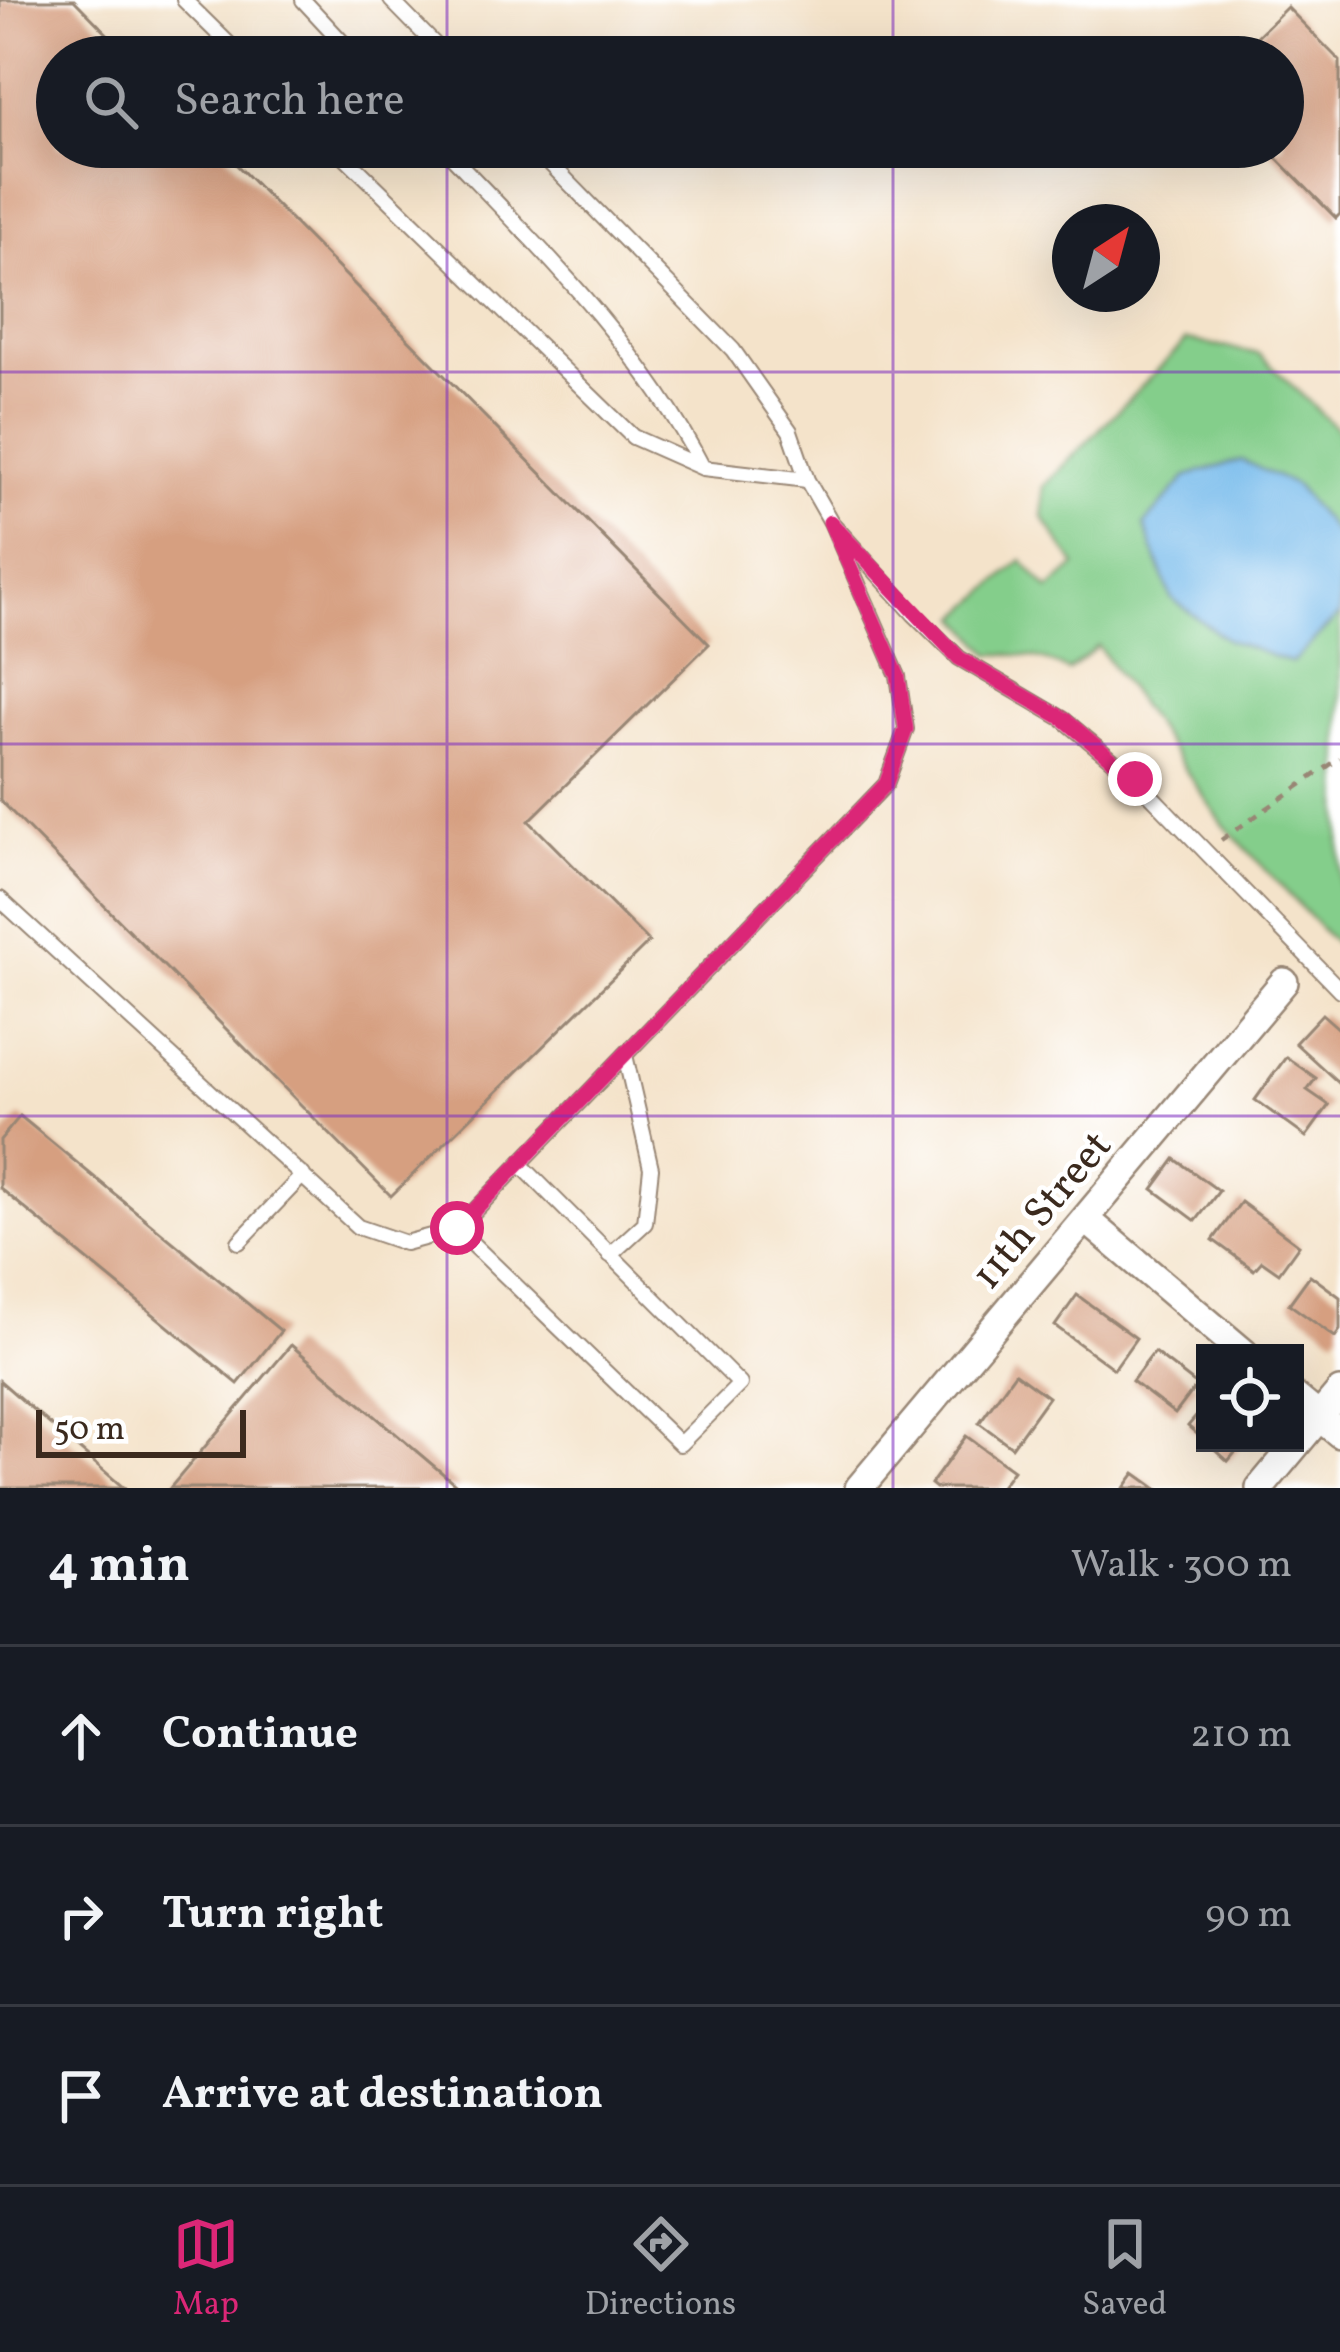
<!DOCTYPE html>
<meta charset="utf-8">
<style>
:root{--surface:#171b24;--page:#20242c;--text:#f1f3f6;--muted:#9ea1a6;--line:#363941;--accent:#db2777}
body{margin:0;font-family:Vollkorn,serif;background:var(--page);color:var(--text)}
.controls{position:absolute;right:36px;bottom:36px;display:grid;overflow:hidden;border-radius:0px;box-shadow:0 12px 48px #0002}
.controls button{width:108px;height:108px;display:grid;place-items:center;padding:0;border:0;border-bottom:3px solid var(--line);background:var(--surface);color:var(--text);font:60px sans-serif}
.compass{position:absolute;left:1052px;top:204px;width:108px;height:108px;border-radius:50%;background:var(--surface);box-shadow:0 12px 48px #0002;rotate:36deg}
.scale{position:absolute;left:36px;bottom:30px;width:210px;box-sizing:border-box;padding-left:12px;border:6px solid #3b2a1e;border-top:0;font-size:33px;line-height:42px;white-space:nowrap;color:#3b2a1e;-webkit-text-stroke:9px #fff;paint-order:stroke}
.stop{position:absolute;width:36px;height:36px;margin:-27px;border:9px solid #db2777;border-radius:50%;background:#fff}
.stop.end{background:#db2777;border-color:#fff;box-shadow:0 3px 12px #0008}
.list{margin:0;padding:0;list-style:none}
h2{display:flex;justify-content:space-between;align-items:center;height:156px;margin:0;padding:0 48px;font-size:51px}
h2 small{font-size:39px;font-weight:400;color:var(--muted)}
.list li{display:grid;grid-template-columns:78px 1fr auto;gap:36px;align-items:center;box-sizing:border-box;height:180px;padding:0 48px;border-top:3px solid var(--line)}
.list b{display:block;font-size:45px;white-space:nowrap}
.list em{font-size:39px;font-style:normal;color:var(--muted)}
.icon{flex:none;width:66px;height:66px;fill:none;stroke:currentColor;stroke-width:2;stroke-linecap:round;stroke-linejoin:round}
.map{position:relative;flex:none;width:1340px;height:1488px;overflow:hidden}
.search{position:absolute;background:var(--surface);box-shadow:0 12px 48px #0002;left:36px;right:36px;top:36px;height:132px;display:flex;align-items:center;gap:30px;box-sizing:border-box;padding:0 42px;border-radius:66px;color:var(--muted);font-size:45px}
.sheet{height:696px;background:var(--surface)}
nav{display:flex;justify-content:space-around;align-items:center;box-sizing:border-box;height:168px;border-top:3px solid var(--line);background:var(--surface);font-size:33px;color:var(--muted)}
nav a{display:grid;justify-items:center;gap:6px}
nav .on{color:var(--accent)}
.map>svg:first-child{display:block}
.green{fill:#84ce8b;stroke:#607c54;stroke-width:3}
.water{fill:#74baeb;stroke:#587284;stroke-width:3}
.building{fill:#d69f80}
.lines{fill:none;stroke-linecap:round;stroke-linejoin:round}
.service-casing{stroke:#988674;stroke-width:18}
.minor-casing{stroke:#988674;stroke-width:32}
.path{stroke:#988674;stroke-width:4.5;stroke-dasharray:9 9;stroke-linecap:butt}
.service{stroke:#fff;stroke-width:14}
.minor{stroke:#fff;stroke-width:27}
.route{stroke:#db2777;stroke-width:15}
.grid{fill:none;stroke:#7b2cbf;stroke-width:3;stroke-opacity:0.55}
.labels{text-anchor:middle;stroke-width:9;stroke-linejoin:round;paint-order:stroke}
.street-label{font-size:42px;fill:#3b2a1e;stroke:#fff}
</style>
<div class="map">
<svg width="1340" height="1488" viewBox="0 0 1340 1488">
<rect width="100%" height="100%" fill="#fff"/>
<filter id="ink" filterUnits="userSpaceOnUse"><feTurbulence type="fractalNoise" baseFrequency=".00833" numOctaves="2"/><feDisplacementMap in="SourceGraphic" scale="24" xChannelSelector="R" yChannelSelector="G"/><feConvolveMatrix kernelMatrix="1 2 1 2 8 2 1 2 1" color-interpolation-filters="sRGB"/></filter>
<filter id="wash" filterUnits="userSpaceOnUse"><feTurbulence type="fractalNoise" baseFrequency=".004" numOctaves="4" result="noise"/><feDisplacementMap in="SourceGraphic" scale="48" xChannelSelector="R" yChannelSelector="G"/><feGaussianBlur stdDeviation="2.7" result="paint"/><feColorMatrix in="noise" values="0 0 0 0 0 0 0 0 0 0 0 0 0 0 0 0 0 1.4 0 .05"/><feComposite in="paint" operator="in"/></filter>
<g filter="url(#wash)">
<rect width="100%" height="100%" fill="#f4e3ca"/>
<path class="green" d="M1187 340 1259 354 1340 432V949L1224 825 1098 646 1068 671C1043 656 1020 654 991 654L959 617 1022 560 1049 590 1076 566 1043 517V487Z"/>
<path class="water" d="M1241 460 1295 485 1340 539V614L1292 663 1227 640 1171 598 1144 525 1187 476Z"/>
<g id="blocks">
<path class="building" d="M0 0H74L130 57H57V147H219L709 644 529 821 649 942 391 1196 0 800Z
M1287 7 1340 61V214L1336 218 1266 147H1283V57H1236Z
M1322 1014 1340 1030V1084L1295 1043Z
M1286 1057 1316 1078 1307 1090 1329 1105 1306 1137 1255 1100Z
M20 1116 281 1331 238 1384 0 1188V1140Z
M1175 1159 1219 1191 1196 1221 1153 1189Z
M1241 1202 1299 1245 1279 1273 1262 1261 1254 1270 1213 1240Z
M1310 1275 1340 1297V1330L1335 1337 1289 1304Z
M1077 1295 1136 1338 1114 1369 1055 1326Z
M291 1345 460 1488H170Z
M1154 1352 1197 1385 1175 1414 1132 1381Z
M1015 1373 1048 1397 1012 1447 979 1423Z
M0 1381 124 1488H0Z
M1205 1406V1441L1188 1426Z
M966 1436 1013 1470 1000 1488H936L931 1484Z
M1208 1443H1243L1228 1461Z
M1135 1473 1156 1488H1124Z"/>
</g>
</g>
<g filter="url(#ink)">
<use href="#blocks" fill-opacity="0" stroke="#988674" stroke-width="3"/>
<g class="lines">
<defs>
<path id="service" d="M184 0 242 57
M303 0 356 57
M391 0 447 57
M335 147 633 437 703 468 807 480
M443 147C538 246 640 345 703 468
M534 147 733 350 790 431 807 480 831 522 914 614 959 658 1063 719 1135 779 1340 990
M0 899 358 1227 405 1243 457 1229 886 784 906 729 898 676 831 522
M457 1229 680 1444 740 1384 520 1164
M239 1242 303 1175
M610 1255 645 1223 651 1168 625 1055"/>
<path id="minor" d="M1087 1220 1244 1353
M1295 1397 1340 1434
M859 1488 1284 982
M1260 1488 1340 1392"/>
</defs>
<use href="#service" class="service-casing"/>
<use href="#minor" class="minor-casing"/>
<path class="path" d="M1221 840 1340 758"/>
<use href="#service" class="service"/>
<use href="#minor" class="minor"/>
</g>
</g>
<g class="lines" filter="url(#ink)">
<path class="route" d="M457 1228 886 784 906 729 898 676 830 522 959 658 1064 719 1135 779"/>
</g>
<path class="grid" d="M447 0V57M893 0V57M447 147V1488M893 147V1488M0 372H1340M0 744H1340M0 1116H1340"/>
<g class="labels">
<g class="street-label">
<text transform="translate(1040 1209) rotate(-50)" y="15">11th Street</text>
</g>
</g>
</svg>
<div class="controls">
<button><svg class="icon" aria-label="locate" viewBox="0 0 24 24"><circle cx="12" cy="12" r="6"/><path d="M12 2v4M12 18v4M2 12h4M18 12h4"/></svg></button>
</div>
<svg class="compass" viewBox="-18 -18 36 36"><path d="M0-13l5 13h-10z" fill="#e53935"/><path d="M0 13l5-13h-10z" fill="#9ea1a6"/></svg>
<div class="scale">50 m</div>
<div class="stop" style="left:457px;top:1228px"></div>
<div class="stop end" style="left:1135px;top:779px"></div>
<div class="search"><svg class="icon" aria-label="search" viewBox="0 0 24 24"><circle cx="10" cy="10" r="6"/><path d="M15 15l6 6"/></svg>Search here</div>
</div>
<section class="sheet">
<h2>4 min<small>Walk · 300 m</small></h2>
<ul class="list">
<li><svg class="icon" aria-label="ahead" viewBox="0 0 24 24"><path d="M12 20V5M6 11l6-6 6 6"/></svg><div><b>Continue</b></div><em>210 m</em></li>
<li><svg class="icon" aria-label="right" viewBox="0 0 24 24"><path d="M7 20v-9h11M14 6l5 5-5 5"/></svg><div><b>Turn right</b></div><em>90 m</em></li>
<li><svg class="icon" aria-label="arrive" viewBox="0 0 24 24"><path d="M6 21V4h12l-3 4 3 4H6"/></svg><div><b>Arrive at destination</b></div></li>
</ul>
</section>
<nav>
<a class="on"><svg class="icon" aria-label="map" viewBox="0 0 24 24"><path d="M3 6l6-2 6 2 6-2v14l-6 2-6-2-6 2zM9 4v14M15 6v14"/></svg>Map</a>
<a><svg class="icon" aria-label="directions" viewBox="0 0 24 24"><path d="M12 3l9 9-9 9-9-9zM9 14v-3h6M13 9l2 2-2 2"/></svg>Directions</a>
<a><svg class="icon" aria-label="saved" viewBox="0 0 24 24"><path d="M7 4h10v16l-5-4-5 4z"/></svg>Saved</a>
</nav>
